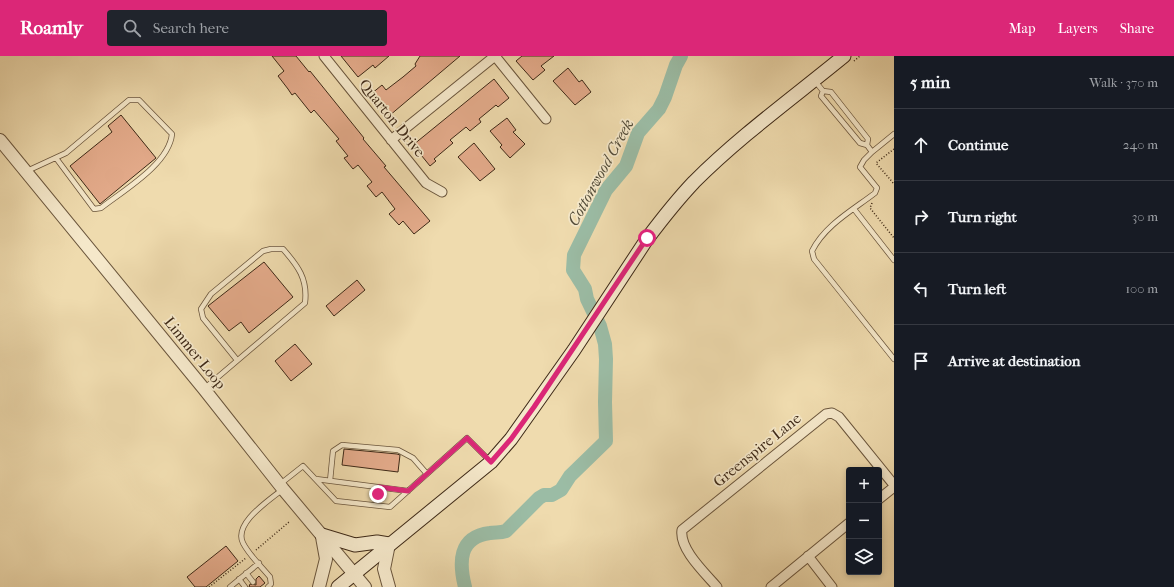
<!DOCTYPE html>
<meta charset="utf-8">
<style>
:root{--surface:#171b24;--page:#20242c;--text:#f1f3f6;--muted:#9ea1a6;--line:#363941;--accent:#db2777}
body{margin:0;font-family:"IM FELL French Canon",serif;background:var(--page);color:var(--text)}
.controls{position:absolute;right:12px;bottom:12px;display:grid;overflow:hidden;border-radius:4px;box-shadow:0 2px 6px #0003}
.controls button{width:36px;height:36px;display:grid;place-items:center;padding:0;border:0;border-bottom:1px solid var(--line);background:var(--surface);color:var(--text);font:20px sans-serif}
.stop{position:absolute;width:12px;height:12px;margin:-9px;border:3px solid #db2777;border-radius:50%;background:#fff}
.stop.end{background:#db2777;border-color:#fff;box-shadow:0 1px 4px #0008}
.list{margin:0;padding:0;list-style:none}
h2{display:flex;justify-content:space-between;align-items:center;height:52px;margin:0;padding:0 16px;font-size:17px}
h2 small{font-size:13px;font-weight:400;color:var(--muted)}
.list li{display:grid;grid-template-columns:26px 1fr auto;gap:12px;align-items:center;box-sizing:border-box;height:72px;padding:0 16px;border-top:1px solid var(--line)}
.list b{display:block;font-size:15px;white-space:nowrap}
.list em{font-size:13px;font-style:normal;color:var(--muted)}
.icon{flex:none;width:22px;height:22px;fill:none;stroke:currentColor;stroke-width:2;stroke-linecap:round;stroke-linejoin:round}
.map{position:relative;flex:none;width:894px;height:531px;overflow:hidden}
header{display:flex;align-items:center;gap:24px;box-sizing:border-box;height:56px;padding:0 20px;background:var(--accent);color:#fff}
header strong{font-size:19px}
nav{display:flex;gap:22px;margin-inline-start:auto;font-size:14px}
.search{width:280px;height:36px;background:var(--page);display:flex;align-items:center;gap:10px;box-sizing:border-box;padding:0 14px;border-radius:4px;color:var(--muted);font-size:15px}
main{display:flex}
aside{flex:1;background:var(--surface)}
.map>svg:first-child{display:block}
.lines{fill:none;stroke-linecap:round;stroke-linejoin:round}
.river{stroke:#9bbca5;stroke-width:14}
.building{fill:#e4ab8b;stroke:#3d2816}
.service-casing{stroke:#6a553c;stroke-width:6}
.minor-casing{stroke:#6a553c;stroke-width:11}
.tertiary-casing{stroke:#6a553c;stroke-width:14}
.secondary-casing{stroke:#3d2816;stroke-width:15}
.path{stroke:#3d2816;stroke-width:1.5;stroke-dasharray:1 2;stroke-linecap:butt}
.service{stroke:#f5e8ca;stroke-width:4.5}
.minor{stroke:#f5e8ca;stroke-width:9}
.tertiary{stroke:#f5e8ca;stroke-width:12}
.secondary{stroke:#f5e8ca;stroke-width:13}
.route{stroke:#db2777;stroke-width:5}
.labels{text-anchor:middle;stroke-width:3.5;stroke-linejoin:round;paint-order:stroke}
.street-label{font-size:15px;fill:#3d2816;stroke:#f5e8ca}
.water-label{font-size:16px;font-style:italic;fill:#544d3a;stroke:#f5e8ca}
</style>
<header>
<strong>Roamly</strong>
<div class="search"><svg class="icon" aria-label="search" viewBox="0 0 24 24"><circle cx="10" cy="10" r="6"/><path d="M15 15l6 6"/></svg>Search here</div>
<nav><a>Map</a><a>Layers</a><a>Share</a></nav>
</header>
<main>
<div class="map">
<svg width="894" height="531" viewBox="0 0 894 531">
<rect width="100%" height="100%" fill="#efdbae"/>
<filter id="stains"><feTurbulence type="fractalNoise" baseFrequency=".005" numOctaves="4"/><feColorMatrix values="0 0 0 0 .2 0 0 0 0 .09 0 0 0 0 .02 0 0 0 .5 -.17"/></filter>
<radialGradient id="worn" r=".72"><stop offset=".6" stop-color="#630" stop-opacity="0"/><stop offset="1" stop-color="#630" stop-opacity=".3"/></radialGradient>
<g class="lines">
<path class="river" d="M465 531C459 507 458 481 490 477 496 476 500 477 506 475L539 442 544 439H552L561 434 570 420 606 385 605 346 606 303 605 288 600 270 587 243 585 233 573 214 574 199 606 134 626 110 638 77 659 53 665 41 676 9 681 0"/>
</g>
<path class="building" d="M272 0H296L309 16 310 15 364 82 363 83 386 110 384 111 430 165 414 178 403 165 399 169 389 158 395 153 382 136 376 141 367 130 372 126 358 109 353 113 344 102 348 100 336 85 339 83 314 54 311 57 295 37 292 39 288 33 278 20 284 15Z
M341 0H389L375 12 373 9 358 21Z
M420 0H460L389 60 371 38 382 29 386 34 403 21 416 10 415 8Z
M522 0H554L541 10 545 14 533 24 516 5Z
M568 12 579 26 582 24 591 36 575 49 553 25Z
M494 23 509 42 498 51 496 49 479 63 481 66 470 75 466 71 450 84 453 87 434 103 436 105 430 110 413 89Z
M121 59 156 102 100 148 70 110 112 76 108 70Z
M507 62 516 74 513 76 525 88 510 102 500 91 502 89 490 75Z
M474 87 495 113 480 125 458 101Z
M264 206 293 241 249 277 241 266 229 275 208 250Z
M357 224 365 234 334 260 326 250Z
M295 288 312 308 291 325 275 305Z
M344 393 397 398 400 399 398 416 342 409Z
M226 490 238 505 206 531H195L187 521Z
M259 520 265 527 260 531H249L250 528 256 529V523Z"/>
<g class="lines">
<defs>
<path id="service" d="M815 25 823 35 831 36 868 83 867 89 860 87 821 40 823 35
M867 89 872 96 894 78
M872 96 864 104 860 111 877 132 875 137C853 154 825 169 812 195L814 203 894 303
M27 115 66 97 129 44H139L172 78C169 108 124 134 101 152L94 153 56 102
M854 153 894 204
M205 332 305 247C308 223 298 210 283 193H271L263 195 211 238 201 253 203 262 237 304
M316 423 408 435
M330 425 333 395 342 389 398 394 413 402 427 418
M279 429 303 410 336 445 390 451 467 382 489 404
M246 517 253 526
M239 523 245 531
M230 531 259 507
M268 531 271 528 270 521C261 510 249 499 243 487 233 467 270 444 283 433"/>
<path id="minor" d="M324 0 426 127 442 136
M495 0 546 63
M391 84 495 0
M879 443 894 431
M808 500 832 531
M717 531C705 517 679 493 682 474L826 358 832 357 839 361 894 429
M771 531 849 467"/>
<path id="tertiary" d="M0 84 204 333 283 433 365 531
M319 531 326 503 322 481
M389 531 384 513 389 488"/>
<path id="secondary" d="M322 479 355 489 377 486 389 488
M338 531 491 406 511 383 574 294 647 183C662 163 677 144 694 126 740 80 794 41 844 0"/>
</defs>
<use href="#service" class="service-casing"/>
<use href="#minor" class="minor-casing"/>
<use href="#tertiary" class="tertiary-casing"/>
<use href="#secondary" class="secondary-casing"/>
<path class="path" d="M854 5 860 0
M894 93 876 107 894 128
M872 147 870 152 894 182
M256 494 289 466
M209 531 246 502"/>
<use href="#service" class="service"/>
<use href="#minor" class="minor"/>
<use href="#tertiary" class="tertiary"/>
<use href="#secondary" class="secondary"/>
</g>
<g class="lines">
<path class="route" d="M378 438 379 431 408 435 467 382 491 406 511 383 534 351 647 182"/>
</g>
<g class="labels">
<g class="street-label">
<text transform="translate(392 62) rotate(51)" y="5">Quarton Drive</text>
<text transform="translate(195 297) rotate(51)" y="5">Limmer Loop</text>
<text transform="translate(757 394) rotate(-39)" y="5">Greenspire Lane</text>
</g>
<g class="water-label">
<text transform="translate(600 116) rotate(-61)" y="6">Cottonwood Creek</text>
</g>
</g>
<rect width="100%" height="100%" filter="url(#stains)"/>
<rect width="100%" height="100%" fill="url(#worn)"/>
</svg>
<div class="controls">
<button>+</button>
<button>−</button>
<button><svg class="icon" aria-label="layers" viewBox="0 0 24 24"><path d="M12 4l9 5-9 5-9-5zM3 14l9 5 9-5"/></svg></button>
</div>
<div class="stop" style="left:647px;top:182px"></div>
<div class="stop end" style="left:378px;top:438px"></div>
</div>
<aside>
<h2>5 min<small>Walk · 370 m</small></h2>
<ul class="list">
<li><svg class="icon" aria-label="ahead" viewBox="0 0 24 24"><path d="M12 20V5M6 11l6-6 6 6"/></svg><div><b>Continue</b></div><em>240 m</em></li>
<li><svg class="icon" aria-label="right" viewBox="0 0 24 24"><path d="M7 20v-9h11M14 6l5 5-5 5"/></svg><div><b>Turn right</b></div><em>30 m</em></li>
<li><svg class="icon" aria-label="left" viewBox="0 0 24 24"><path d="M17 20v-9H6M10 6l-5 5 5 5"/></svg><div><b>Turn left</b></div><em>100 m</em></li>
<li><svg class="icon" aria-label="arrive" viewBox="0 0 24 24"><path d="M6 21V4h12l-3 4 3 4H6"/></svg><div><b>Arrive at destination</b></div></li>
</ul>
</aside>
</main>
